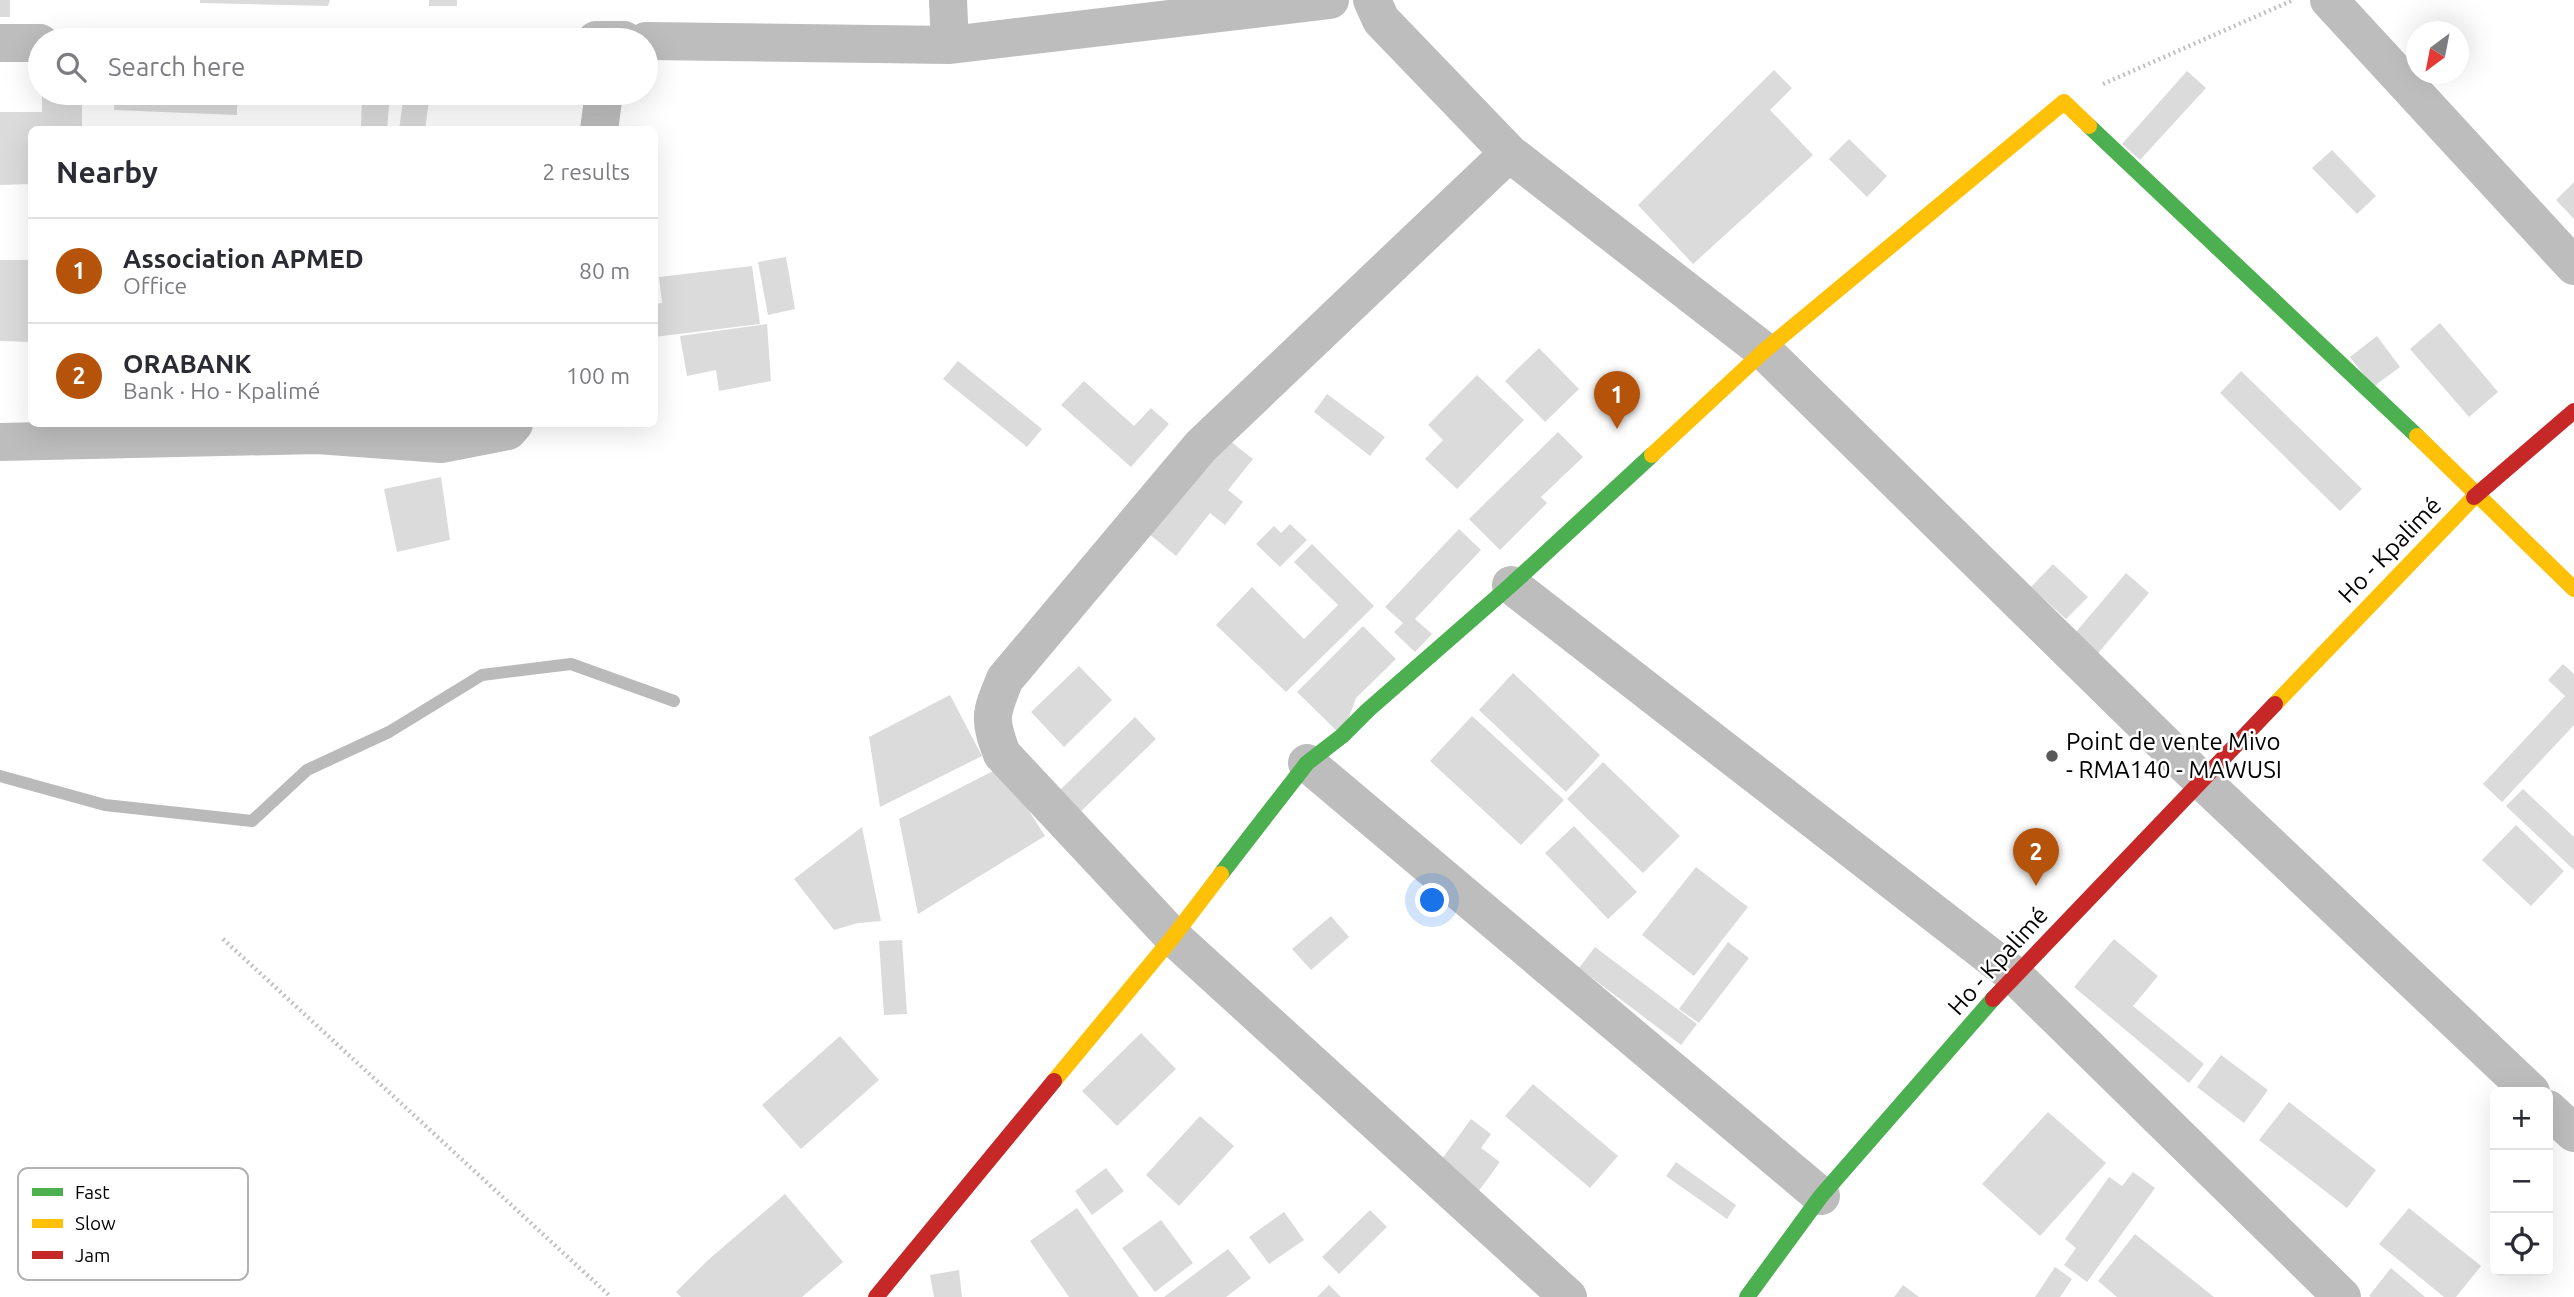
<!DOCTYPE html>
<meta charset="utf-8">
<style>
:root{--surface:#fff;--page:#f2f2f3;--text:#2b2b33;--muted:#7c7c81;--line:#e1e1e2;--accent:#b45309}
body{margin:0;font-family:Ubuntu,sans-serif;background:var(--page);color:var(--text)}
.controls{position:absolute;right:21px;bottom:21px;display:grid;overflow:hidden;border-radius:10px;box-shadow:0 7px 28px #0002}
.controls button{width:63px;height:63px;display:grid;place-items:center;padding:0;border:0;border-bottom:2px solid var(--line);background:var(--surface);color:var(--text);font:35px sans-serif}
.compass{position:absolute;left:2406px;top:21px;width:63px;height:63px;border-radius:50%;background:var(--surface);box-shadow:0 7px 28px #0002;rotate:212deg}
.you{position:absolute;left:1433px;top:901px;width:24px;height:24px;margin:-18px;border:5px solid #fff;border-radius:50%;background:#1a73e8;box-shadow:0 0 0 10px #1a73e833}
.badge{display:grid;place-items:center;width:46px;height:46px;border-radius:50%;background:var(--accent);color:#fff;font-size:23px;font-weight:700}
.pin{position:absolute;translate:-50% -58px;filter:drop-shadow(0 2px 4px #0008)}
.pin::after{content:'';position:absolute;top:37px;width:24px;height:21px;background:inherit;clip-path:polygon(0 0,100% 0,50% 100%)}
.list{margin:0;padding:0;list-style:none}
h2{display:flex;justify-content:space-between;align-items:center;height:91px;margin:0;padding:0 28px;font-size:30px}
h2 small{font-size:23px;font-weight:400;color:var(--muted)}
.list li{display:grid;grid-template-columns:46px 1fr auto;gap:21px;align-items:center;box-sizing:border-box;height:105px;padding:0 28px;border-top:2px solid var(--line)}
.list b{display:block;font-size:26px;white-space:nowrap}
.list p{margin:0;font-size:23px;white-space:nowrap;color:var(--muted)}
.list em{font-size:23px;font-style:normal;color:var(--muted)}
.icon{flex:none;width:38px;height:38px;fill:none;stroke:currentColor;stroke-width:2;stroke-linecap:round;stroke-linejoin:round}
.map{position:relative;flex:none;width:2574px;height:1297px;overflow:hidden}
.search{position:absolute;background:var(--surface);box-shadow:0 7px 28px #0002;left:28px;top:28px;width:630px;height:77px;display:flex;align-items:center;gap:18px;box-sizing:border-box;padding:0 24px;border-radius:38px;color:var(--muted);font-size:26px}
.panel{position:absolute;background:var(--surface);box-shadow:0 7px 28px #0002;left:28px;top:126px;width:630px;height:301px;border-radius:10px}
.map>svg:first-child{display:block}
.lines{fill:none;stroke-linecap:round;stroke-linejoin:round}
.stream{stroke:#bababa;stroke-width:12}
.building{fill:#dbdbdb}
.path{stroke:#c2c2c2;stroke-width:4.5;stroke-dasharray:2 3.5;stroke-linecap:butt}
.street{stroke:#bdbdbd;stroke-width:38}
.fast{stroke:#4caf50;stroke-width:16}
.slow{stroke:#ffc107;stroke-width:16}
.jam{stroke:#c62828;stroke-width:16}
.poi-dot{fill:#595959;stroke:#fff;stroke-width:2.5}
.labels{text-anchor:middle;stroke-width:5;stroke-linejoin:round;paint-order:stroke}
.street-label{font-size:24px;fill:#000;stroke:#fff}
.poi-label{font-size:24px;fill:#000;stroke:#fff;text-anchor:start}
.key{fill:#fff;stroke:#b2b2b2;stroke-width:2}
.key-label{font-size:19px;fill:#000}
</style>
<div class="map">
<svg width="2574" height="1297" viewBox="0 0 2574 1297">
<rect width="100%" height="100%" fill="#fff"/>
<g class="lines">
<path class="stream" d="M0 776 105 805 252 821 307 770 389 732 482 675 571 664 674 701"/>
</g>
<path class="building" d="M0 0H10V17H0Z
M200 0H330L328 6 200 3Z
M429 0H457V6H429Z
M1774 70 1792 88 1770 110 1813 155 1693 264 1638 205Z
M2187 71 2206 88 2140 160 2122 144Z
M42 93H82V130H32V184L0 185V112H42Z
M115 93H237V115L114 110Z
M362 93H390L387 130H361Z
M404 93H430L425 130H399Z
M1849 139 1887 176 1867 197 1829 159Z
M2332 150 2376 196 2357 214 2312 168Z
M2574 182V219L2556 200Z
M786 257 795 309 768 315 758 262Z
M0 260H32V342L0 341Z
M752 266 760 324 654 337V304L662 303 659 277Z
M2440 323 2498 392 2469 417 2410 349Z
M767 324 771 381 719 391 716 370 687 376 680 336Z
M2377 336 2400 367 2373 387 2350 357Z
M1539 348 1579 389 1545 422 1505 381Z
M958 361 1042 429 1027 447 943 379Z
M2241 371 2362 489 2340 511 2220 393Z
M1477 375 1524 420 1457 489 1425 459 1443 440 1428 425Z
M1084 381 1134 426 1151 408 1169 424 1131 467 1061 405Z
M1327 394 1385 437 1370 456 1314 412Z
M1558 432 1583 457 1541 497 1547 503 1500 550 1469 519Z
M1225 437 1253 459 1228 490 1243 502 1225 525 1210 513 1176 556 1148 533Z
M441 477 450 540 397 552 384 489Z
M1290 524 1307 540 1280 567 1256 544 1274 526 1281 533Z
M1459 529 1481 550 1415 619 1432 634 1415 652 1394 632 1403 623 1385 607Z
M1312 544 1374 606 1286 692 1216 625 1252 587 1304 639 1338 605 1294 562Z
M2053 564 2088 597 2066 619 2031 587Z
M2126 573 2149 593 2094 658 2070 639Z
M1363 626 1396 659 1356 698 1342 736 1297 692Z
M2563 664 2574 674V725L2502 802 2483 784 2565 696 2548 680Z
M1079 666 1112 700 1064 747 1031 712Z
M1513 673 1600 755 1566 792 1479 710Z
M950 695 982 756 880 807 869 737Z
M1472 716 1564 800 1521 845 1430 761Z
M1135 717 1156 739 1078 814 1057 793Z
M1603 762 1680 836 1643 873 1567 799Z
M1001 767 1045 836 918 914 899 819Z
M2523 789 2574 837V870L2506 806Z
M2516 825 2564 871 2531 906 2482 860Z
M1574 826 1637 892 1608 919 1545 853Z
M862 827 881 921 858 923 834 930 794 879Z
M1696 867 1748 907 1694 976 1642 935Z
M1331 916 1349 937 1311 970 1292 949Z
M2114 939 2158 976 2133 1006 2204 1064 2189 1083 2074 987Z
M902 940 907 1014 884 1015 879 941Z
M1728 942 1749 958 1699 1023 1679 1009Z
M1595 947 1697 1024 1681 1045 1579 968Z
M1141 1033 1176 1069 1117 1126 1082 1091Z
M840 1036 879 1080 801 1149 762 1105Z
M2221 1055 2268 1090 2244 1123 2197 1087Z
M1533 1084 1618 1156 1590 1188 1505 1116Z
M2289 1102 2376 1170 2347 1208 2259 1140Z
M2048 1112 2106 1163 2040 1236 1982 1184Z
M1200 1116 1234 1146 1179 1206 1146 1175Z
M1471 1119 1491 1134 1481 1148 1500 1162 1473 1199 1434 1170Z
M1676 1162 1736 1205 1727 1219 1666 1176Z
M1106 1168 1124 1191 1092 1215 1075 1191Z
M2133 1172 2155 1188 2087 1282 2064 1265 2076 1248 2065 1239 2109 1177 2122 1186Z
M785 1194 843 1262 802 1297H681L676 1292 708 1260Z
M1077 1208 1139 1297H1069L1030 1241Z
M2409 1208 2481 1266 2456 1297H2444L2379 1244Z
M1370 1210 1387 1227 1339 1274 1322 1257Z
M1284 1212 1304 1240 1269 1264 1249 1237Z
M1161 1220 1193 1263 1155 1292 1122 1248Z
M2135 1234 2214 1297H2117L2098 1281Z
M1228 1249 1251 1278 1226 1297H1164Z
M2055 1267 2072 1279 2060 1297H2035Z
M2391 1268 2425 1297H2371L2369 1296Z
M959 1270 962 1297H934L930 1275Z
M1329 1285 1341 1297H1317Z
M1903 1285 1919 1297H1894Z"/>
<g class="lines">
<path class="path" d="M2103 84 2291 1
M223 939 611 1297"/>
<path class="street" d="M948 0 950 45
M1372 0 1381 20 1509 153 1764 351 2200 779 2531 1092
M2329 0 2574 266
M596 40H624
M646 41 950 45 1330 0
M0 43H40
M599 130 604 93
M1509 153 1201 446 1005 679C991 713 988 718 1002 754L1173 937 1568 1297
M0 442 317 435 441 444 508 431 514 424
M1511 585 2014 975 2342 1297
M1307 763 1821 1196
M2548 1109 2574 1133"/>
<path class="fast" d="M2089 126 2417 436
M1221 874 1307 763 1342 736 1368 710 1511 585 1652 455
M1747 1297 1821 1196 1993 999"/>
<path class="slow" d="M2417 436 2574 589
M1652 455 1764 351 2064 102 2089 126
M2275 704 2474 497
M1054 1081 1173 937 1221 874"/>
<path class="jam" d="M2474 497 2574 411
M1993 999 2275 704
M876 1297 1054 1081"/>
</g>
<circle class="poi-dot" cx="2052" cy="756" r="7"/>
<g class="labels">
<g class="street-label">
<text transform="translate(2390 550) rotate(-46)" y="8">Ho - Kpalimé</text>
<text transform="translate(1998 961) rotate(-48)" y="8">Ho - Kpalimé</text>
</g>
<g class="poi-label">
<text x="2066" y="750">Point de vente Mivo<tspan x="2066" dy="28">- RMA140 - MAWUSI</tspan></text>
</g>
</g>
<rect x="18" y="1168" width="230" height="112" rx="10" class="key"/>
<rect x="32" y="1188" width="31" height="8" fill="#4caf50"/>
<rect x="32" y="1219" width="31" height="9" fill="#ffc107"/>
<rect x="32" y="1251" width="31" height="8" fill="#c62828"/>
<g class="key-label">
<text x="75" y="1199">Fast</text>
<text x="75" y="1230">Slow</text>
<text x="75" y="1262">Jam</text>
</g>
</svg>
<div class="controls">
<button>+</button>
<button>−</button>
<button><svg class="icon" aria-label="locate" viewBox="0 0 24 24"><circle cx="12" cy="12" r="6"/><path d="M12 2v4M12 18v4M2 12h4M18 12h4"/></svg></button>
</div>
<svg class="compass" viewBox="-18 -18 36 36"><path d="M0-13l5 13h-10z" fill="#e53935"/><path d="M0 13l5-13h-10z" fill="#7c7c81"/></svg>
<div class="you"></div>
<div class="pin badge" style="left:1617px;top:429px">1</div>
<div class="pin badge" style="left:2036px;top:886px">2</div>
<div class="search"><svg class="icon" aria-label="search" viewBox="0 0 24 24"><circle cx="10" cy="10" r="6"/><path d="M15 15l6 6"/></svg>Search here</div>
<section class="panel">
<h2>Nearby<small>2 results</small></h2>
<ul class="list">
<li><span class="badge">1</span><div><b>Association APMED</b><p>Office</p></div><em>80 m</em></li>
<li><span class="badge">2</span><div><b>ORABANK</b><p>Bank · Ho - Kpalimé</p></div><em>100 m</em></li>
</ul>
</section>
</div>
